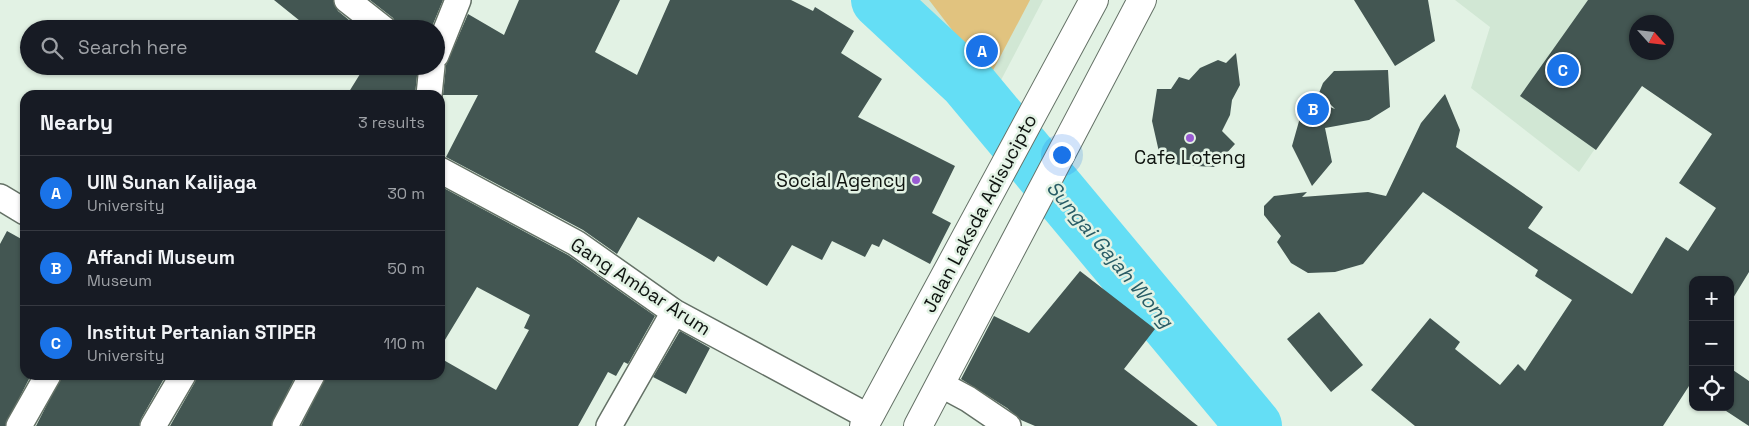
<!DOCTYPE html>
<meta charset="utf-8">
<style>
:root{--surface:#171b24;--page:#242831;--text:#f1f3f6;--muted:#9ea1a6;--line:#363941;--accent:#1a73e8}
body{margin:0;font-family:"Space Grotesk",sans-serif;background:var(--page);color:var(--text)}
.controls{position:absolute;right:15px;bottom:15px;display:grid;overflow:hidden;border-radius:10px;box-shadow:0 1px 4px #0004}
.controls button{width:45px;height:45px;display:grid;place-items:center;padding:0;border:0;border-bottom:1px solid var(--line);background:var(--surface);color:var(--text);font:25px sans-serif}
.compass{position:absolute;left:1629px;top:15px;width:45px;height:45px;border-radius:50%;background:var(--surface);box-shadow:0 1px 4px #0004;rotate:117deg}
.you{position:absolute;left:1061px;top:154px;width:18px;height:18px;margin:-12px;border:4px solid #fff;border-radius:50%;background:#1a73e8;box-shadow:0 0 0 8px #1a73e833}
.badge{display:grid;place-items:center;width:32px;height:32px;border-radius:50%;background:var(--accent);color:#fff;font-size:16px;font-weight:700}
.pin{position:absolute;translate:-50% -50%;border:2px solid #fff;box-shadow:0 1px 5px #0006}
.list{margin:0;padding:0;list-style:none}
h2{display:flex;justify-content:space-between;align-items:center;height:65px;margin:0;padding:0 20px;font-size:21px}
h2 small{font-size:16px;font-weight:400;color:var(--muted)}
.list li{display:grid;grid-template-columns:32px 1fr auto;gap:15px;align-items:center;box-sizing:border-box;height:75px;padding:0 20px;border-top:1px solid var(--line)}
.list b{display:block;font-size:19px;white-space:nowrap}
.list p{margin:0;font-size:16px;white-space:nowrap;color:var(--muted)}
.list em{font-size:16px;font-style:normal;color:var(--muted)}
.icon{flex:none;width:28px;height:28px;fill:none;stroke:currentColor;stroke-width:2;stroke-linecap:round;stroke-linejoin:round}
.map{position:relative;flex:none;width:1749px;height:426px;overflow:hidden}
.search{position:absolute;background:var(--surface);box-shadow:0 1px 4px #0004;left:20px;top:20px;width:425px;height:55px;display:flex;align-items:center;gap:12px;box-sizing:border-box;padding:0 18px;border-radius:28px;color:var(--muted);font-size:19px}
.panel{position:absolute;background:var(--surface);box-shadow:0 1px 4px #0004;left:20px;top:90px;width:425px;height:290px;border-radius:15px}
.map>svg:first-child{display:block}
.built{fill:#d1e7d4}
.green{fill:#e1c37f}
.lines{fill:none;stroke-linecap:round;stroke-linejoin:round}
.river{stroke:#64def5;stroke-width:56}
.building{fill:#435652;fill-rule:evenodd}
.street-casing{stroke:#647166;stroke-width:28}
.primary-casing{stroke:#647166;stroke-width:30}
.street{stroke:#fff;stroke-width:25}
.primary{stroke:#fff;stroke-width:28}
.poi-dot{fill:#995bd2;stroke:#e2f2e4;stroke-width:2}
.labels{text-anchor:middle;stroke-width:5;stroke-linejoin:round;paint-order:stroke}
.poi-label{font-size:19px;fill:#0e130f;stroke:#e2f2e4}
.street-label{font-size:19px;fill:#0e130f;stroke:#e2f2e4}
.water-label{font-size:20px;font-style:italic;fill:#285c66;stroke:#e2f2e4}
</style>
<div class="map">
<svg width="1749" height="426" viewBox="0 0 1749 426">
<rect width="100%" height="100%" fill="#e2f2e4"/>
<path class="built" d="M903 0H1043L990 101Z
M1455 0H1697L1666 22H1636V52L1661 53 1579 172 1471 88 1490 27Z"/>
<path class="green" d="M929 0H1030L989 78Z"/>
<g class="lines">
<path class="river" d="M879 0 967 82 1254 426"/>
</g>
<path class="building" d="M274 0H333L338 11 360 29H310Z
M370 0H443L431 29H398L393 18Z
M519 0H620L595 52 637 75 670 0H791L813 11 815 7 854 31 841 53 882 79 858 117 955 166 932 213 951 223 930 264 883 239 879 247 872 244 865 257 832 241 822 260 792 245 767 286 718 256 714 262 638 217 617 254 583 230 446 157 478 95H443L446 65 468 14 504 35Z
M1354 0H1428L1435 41 1395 66Z
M1588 0H1749V272L1730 303V280H1693V389L1689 386 1663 426H1415L1371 390 1430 318 1460 342 1455 349 1500 385 1518 364 1525 371 1572 300 1535 276 1538 270 1423 192 1363 264 1335 272 1308 273 1291 263 1277 242 1281 236 1264 215V206L1274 196 1307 192 1302 197 1368 192 1386 196 1421 123 1445 94 1460 130 1456 147 1543 207 1528 228 1632 294 1666 237 1688 251 1716 208 1679 183 1712 134 1642 86 1596 150 1520 96ZM1636 22H1666V52H1636Z
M1236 53 1240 85 1232 100 1230 115 1222 131 1235 144 1214 167 1179 165 1167 160 1159 152 1152 121 1157 89H1171L1179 77 1189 80 1200 68 1218 60 1226 63Z
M365 66H418L415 95H347Z
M1388 70 1390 107 1369 120 1325 128 1332 162 1312 186 1292 146 1303 107 1310 112 1315 101 1335 109 1319 93 1323 83 1334 71Z
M440 186 568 255 655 316 628 364 624 362 616 376 608 372 578 426H301L326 375H440V358L496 390 529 330 524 328 530 315 477 287 440 348Z
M7 231 25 241V375H31L5 426H0V244Z
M1080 271 1155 329 1124 369 1198 426H1035L1021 420 1007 408 961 379 994 316 1029 333Z
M1319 312 1363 365 1331 392 1287 339Z
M680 331 710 348 686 394 653 377Z
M1730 368 1749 381V426L1720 407H1730Z
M62 375H166L141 419 139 426H36Z
M197 375H296L271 426H170L195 382Z"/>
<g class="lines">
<defs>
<path id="street" d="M347 0 384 29
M436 55 458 0
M429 95 432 66
M440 170 576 243 674 312 869 417
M0 197 25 212
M940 384 968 399 1008 426
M19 426 48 375
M153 426 183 375
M285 426 312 375
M609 426 674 312"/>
<path id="primary" d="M864 426 1094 0
M918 426 1142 0"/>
</defs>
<use href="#street" class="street-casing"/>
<use href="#primary" class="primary-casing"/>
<use href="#street" class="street"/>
<use href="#primary" class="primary"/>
</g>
<g class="poi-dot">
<circle cx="1190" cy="138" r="5"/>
<circle cx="916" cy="180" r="5"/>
</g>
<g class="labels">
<g class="poi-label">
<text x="1190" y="164">Cafe Loteng</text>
<text x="906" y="187" text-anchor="end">Social Agency</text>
</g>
<g class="street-label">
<text transform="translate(979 213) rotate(-62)" y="7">Jalan Laksda Adisucipto</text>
<text transform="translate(641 286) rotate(33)" y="7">Gang Ambar Arum</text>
</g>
<g class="water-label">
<text transform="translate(1110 254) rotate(50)" y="7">Sungai Gajah Wong</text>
</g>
</g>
</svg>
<div class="controls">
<button>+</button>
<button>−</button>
<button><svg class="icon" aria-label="locate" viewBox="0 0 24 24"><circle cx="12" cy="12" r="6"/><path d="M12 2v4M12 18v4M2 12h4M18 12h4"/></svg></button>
</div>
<svg class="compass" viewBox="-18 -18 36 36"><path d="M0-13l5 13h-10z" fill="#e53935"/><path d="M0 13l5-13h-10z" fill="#9ea1a6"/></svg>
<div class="you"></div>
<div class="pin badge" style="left:982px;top:51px">A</div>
<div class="pin badge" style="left:1313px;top:109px">B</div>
<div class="pin badge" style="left:1563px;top:70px">C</div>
<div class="search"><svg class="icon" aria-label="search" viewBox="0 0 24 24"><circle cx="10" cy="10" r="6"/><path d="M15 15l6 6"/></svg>Search here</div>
<section class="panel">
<h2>Nearby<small>3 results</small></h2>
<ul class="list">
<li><span class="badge">A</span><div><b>UIN Sunan Kalijaga</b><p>University</p></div><em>30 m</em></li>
<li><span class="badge">B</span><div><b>Affandi Museum</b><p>Museum</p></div><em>50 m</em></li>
<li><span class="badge">C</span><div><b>Institut Pertanian STIPER</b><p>University</p></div><em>110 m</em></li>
</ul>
</section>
</div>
